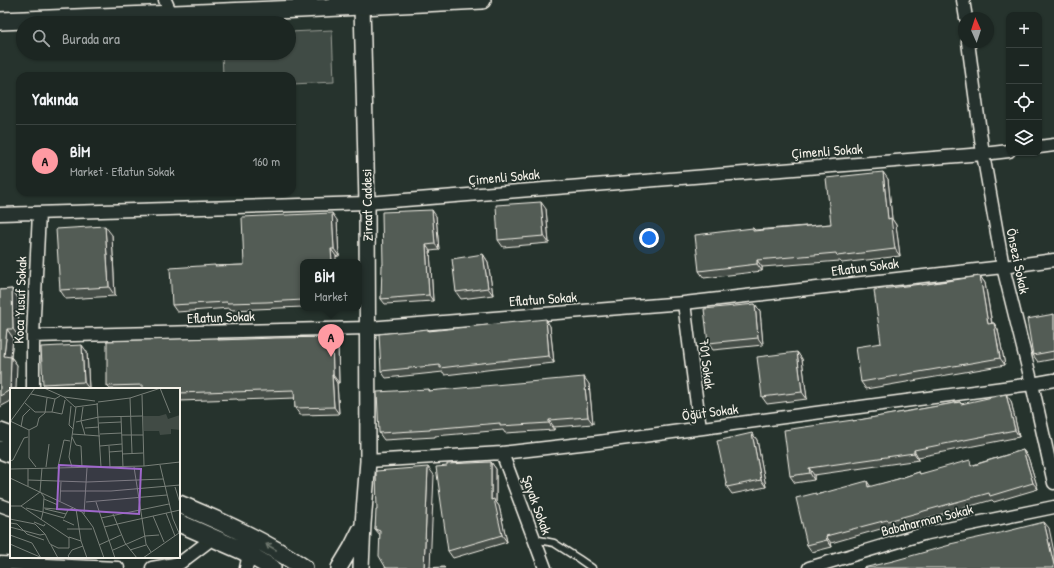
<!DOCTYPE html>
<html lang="tr">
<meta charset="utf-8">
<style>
:root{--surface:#1c2622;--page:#29322f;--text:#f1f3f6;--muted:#a0a5a5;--line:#3a4340;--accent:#ff9aa2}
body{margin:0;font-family:"Patrick Hand",sans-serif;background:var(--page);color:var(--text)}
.controls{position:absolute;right:12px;top:12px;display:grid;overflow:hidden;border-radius:8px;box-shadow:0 1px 3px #0004}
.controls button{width:36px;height:36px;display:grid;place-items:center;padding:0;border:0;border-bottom:1px solid var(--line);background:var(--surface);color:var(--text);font:20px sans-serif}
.compass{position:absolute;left:958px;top:12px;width:36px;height:36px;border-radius:50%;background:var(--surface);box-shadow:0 1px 3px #0004;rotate:357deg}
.you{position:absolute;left:649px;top:238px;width:14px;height:14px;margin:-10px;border:3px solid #fff;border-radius:50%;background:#1a73e8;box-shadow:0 0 0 6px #1a73e833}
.badge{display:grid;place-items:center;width:26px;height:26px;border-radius:50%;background:var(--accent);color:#111;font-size:13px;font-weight:700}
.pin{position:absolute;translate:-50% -33px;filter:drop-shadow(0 1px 2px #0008)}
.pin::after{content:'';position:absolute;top:21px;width:14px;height:12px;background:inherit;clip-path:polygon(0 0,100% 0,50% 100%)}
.popup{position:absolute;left:300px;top:259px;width:62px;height:52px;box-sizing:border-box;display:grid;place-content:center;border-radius:8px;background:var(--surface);filter:drop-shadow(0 1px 3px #0005);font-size:13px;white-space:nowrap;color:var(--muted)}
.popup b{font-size:15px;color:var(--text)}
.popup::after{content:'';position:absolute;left:50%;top:100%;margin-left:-8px;border:8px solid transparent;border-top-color:var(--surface)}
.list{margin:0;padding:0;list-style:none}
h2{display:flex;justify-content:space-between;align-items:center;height:52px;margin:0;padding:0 16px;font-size:17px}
h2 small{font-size:13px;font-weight:400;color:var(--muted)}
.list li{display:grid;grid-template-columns:26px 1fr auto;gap:12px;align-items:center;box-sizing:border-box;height:72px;padding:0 16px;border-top:1px solid var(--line)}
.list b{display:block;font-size:15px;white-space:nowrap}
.list p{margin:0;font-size:13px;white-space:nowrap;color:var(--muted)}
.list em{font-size:13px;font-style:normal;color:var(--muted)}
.icon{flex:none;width:22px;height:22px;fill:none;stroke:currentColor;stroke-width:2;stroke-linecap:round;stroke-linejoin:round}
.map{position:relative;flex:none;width:1054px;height:568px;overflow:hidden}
.search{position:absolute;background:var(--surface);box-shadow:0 1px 3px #0004;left:16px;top:16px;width:280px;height:44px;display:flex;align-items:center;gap:10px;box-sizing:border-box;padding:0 14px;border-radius:22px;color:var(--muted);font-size:15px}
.panel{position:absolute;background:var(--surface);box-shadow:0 1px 3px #0004;left:16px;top:72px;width:280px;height:124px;border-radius:12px}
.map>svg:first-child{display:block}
.pitch{fill:#414b45;stroke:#9a9e96}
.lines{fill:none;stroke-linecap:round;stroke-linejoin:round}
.service-casing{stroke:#f4f1e8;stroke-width:9}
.minor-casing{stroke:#f4f1e8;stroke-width:15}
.tertiary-casing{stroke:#f4f1e8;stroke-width:18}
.secondary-casing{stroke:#f4f1e8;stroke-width:20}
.service{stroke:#26332d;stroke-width:6}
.minor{stroke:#26332d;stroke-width:12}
.tertiary{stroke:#26332d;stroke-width:15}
.secondary{stroke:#26332d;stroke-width:17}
.wall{fill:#474f49;stroke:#f4f1e8}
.shaded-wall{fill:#39403c;stroke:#f4f1e8}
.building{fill:#525c55;stroke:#f4f1e8}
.oneway{stroke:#6e766e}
.labels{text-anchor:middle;stroke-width:3.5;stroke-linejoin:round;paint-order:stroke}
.street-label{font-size:14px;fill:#f4f1e8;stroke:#26332d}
.inset-road{fill:none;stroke:#787f78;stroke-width:1}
.view{fill:#9f67cb;fill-opacity:0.15;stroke:#9f67cb;stroke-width:2}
.inset-edge{fill:none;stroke:#f4f1e8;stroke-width:2}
</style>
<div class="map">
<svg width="1054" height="568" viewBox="0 0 1054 568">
<rect width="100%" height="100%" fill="#26332d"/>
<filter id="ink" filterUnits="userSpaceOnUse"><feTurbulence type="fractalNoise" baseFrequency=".025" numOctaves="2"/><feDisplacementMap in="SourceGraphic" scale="8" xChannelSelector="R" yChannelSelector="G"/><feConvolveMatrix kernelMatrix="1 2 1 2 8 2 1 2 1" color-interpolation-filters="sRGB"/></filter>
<g filter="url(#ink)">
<path class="pitch" d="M332 30 334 82 292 84V76H223L222 53H289V32Z"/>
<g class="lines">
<defs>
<path id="service" d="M534 539 554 543 579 559 592 568"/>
<path id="minor" d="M165 0 171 14
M963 0 966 18
M968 42 983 154 1003 267 1032 384 1054 483
M1039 147 1054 145
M0 214 367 203 983 154 1009 151
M684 303 700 428
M33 336 368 328 684 303 1003 267 1054 260
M33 389V336L39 213
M502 453 545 568
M368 461 502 453 598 442 1032 384 1054 380
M0 505 11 509
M0 563 118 568
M152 568 180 563 213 538
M246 568 249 554
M809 568 923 534 1054 507"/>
<path id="tertiary" d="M339 568 351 548 360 530
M361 568 363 524 368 461 367 203 362 6"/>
<path id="secondary" d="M0 21 300 9 482 0
M0 432 11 436
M0 450 11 454
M179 504C222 522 265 541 304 568
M179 523 243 551 272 568"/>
</defs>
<use href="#service" class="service-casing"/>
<use href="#minor" class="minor-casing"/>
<use href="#tertiary" class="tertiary-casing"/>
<use href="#secondary" class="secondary-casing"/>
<use href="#service" class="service"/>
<use href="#minor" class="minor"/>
<use href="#tertiary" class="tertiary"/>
<use href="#secondary" class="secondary"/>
</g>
<path class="wall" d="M888 179 892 219 896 225 900 256 842 263 840 261 762 267V271L704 278 699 271 753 228 755 230 831 224Z
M546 209 549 243 503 247 498 240Z
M436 216 439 250 430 251 433 301 385 304 381 299 383 265Z
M337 220 339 256 303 262V307L231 310 230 308 177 312 172 305 215 266 244 265Z
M112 235 115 296 66 299 60 290Z
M483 254 488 262 493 295 461 299 456 292Z
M980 276 985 283 992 323H994L998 330 1005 365 866 389 861 382 881 343 921 285Z
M12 289 18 298 19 337 13 338 11 357 17 365 11 389V401L0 407V290Z
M755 304 760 311 763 345 713 350 708 343Z
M1054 314V359L1038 362 1033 355Z
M550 326 554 363 495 369 445 375 443 372 386 378 381 371 428 329 429 331Z
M332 337 338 345 339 383H337L339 414 300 415 295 408V398L238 400 237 399 179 401V389H110L107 386 218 338 219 340Z
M87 352 89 389H47L43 384Z
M797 352 802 359 807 399 767 404 762 397Z
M589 384 593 424 554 427V430L505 433 503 430 435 436V437L384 440 379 433 428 389 429 391Z
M1011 401 1019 437 918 457 919 460 814 475V480L795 483 790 476 853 420 854 421 960 402 962 404Z
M752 433 757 440 766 487 732 494 727 487Z
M1023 450 1028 457 1038 489 994 502 992 500 892 528 891 526 831 543 832 547 812 552 807 545 817 494 871 487 898 479 919 472 920 474 973 465Z
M491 462 496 469V502L499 506 507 542 453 558 448 551Z
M434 475 386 568 380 535 375 529 377 510Z"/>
<path class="shaded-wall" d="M883 172 888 179 892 219 896 225 900 256 895 249 888 219Z
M541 202 546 209 549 243 544 236Z
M432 210 436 216 439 250 435 244Z
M332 213 337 220 339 256 334 249Z
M105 226 112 235 115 296 109 287Z
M426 245 430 251 433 301 429 295Z
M331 249 336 256V262H332Z
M483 254 488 262 493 295 488 288Z
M757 260 762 267V271L757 264Z
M980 276 985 283 993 331 988 324Z
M12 289 18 298 19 337 13 329Z
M755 304 760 311 763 345 758 338Z
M546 319 550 326 554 363 549 356Z
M994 323 998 330 1005 365 1000 358Z
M7 329 13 338 10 364 4 356Z
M332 337 338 345 339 383 333 375Z
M82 345 87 352 89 389 84 382Z
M797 352 802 359 807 399 802 392Z
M11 357 17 365 16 389H11V392L10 390Z
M332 375 337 383 339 414 334 407Z
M584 377 589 384 593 424 588 417Z
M1006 394 1011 401 1019 437 1015 430Z
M549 420 554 427V430L549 423Z
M752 433 757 440 766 487 761 480Z
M914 450 918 457 919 460 914 453Z
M1023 450 1028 457 1038 489 1033 483Z
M491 462 496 469V502L499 506 507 542 502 535 491 500Z
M428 467 434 475 430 568H424Z
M809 468 814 475V480L810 473Z
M867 481 871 487H868Z
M1044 522 1049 528 1054 552V565Z
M826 536 831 543 832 547 827 540Z"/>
<path class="building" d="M883 172 888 219 891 218 895 249 837 256 836 253 757 260V264L699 271 695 235 753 228V231L831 224 826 178Z
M541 202 544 236 498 240 496 205Z
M432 210 435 244 426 245 429 295 381 299 382 265H383L382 212Z
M332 213 334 249H331L332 262H303V300L266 302 227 303V302L172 305 170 268 215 265V266L244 265 242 217Z
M105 226 109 287 60 290 56 229Z
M483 254 488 288 456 292 452 259Z
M980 276 988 324 994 323 1000 358 861 382 856 347 881 343 874 290 921 284V285Z
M12 289 13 329H7L4 356 11 357 10 390 0 396V290Z
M755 304 758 338 708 343 704 309Z
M1054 314V351L1033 355 1027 319Z
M546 319 549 356 490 362 440 368V365L381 371 379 334 428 329V331Z
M332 337 333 375H332L334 407 295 408 294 390 232 392V391L179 393V389H143V385L107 386V341L218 338V340L275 338Z
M82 345 84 382 43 384 41 347Z
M797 352 802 392 762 397 757 357Z
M584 377 588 417 549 420V423L500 426V423L430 429V430L379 433 377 392 428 389V391Z
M1006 394 1015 430 914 450V453L809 468 810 473 790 476 784 430 853 420V421L960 402 961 404Z
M752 433 761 480 727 487 717 441Z
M1023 450 1033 483 990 496 989 493 888 521 887 520 826 536 827 540 807 545 796 498 816 493V495L867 481 868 487 898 479 919 472 920 474 970 460 971 466Z
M491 462V500L494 499 502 535 448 551 436 467 447 466V464Z
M428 467 424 568 444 567 445 568H386L379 556 380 531 375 529 376 510H377L376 471Z
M1044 522 1054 565V568H863L893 561 950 545V544L1000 533Z"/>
<defs><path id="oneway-shaft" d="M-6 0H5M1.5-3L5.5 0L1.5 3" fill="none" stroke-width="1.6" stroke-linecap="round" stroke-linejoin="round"/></defs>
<use class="oneway" href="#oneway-shaft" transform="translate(271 547) rotate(-150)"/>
</g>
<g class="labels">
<g class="street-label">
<text transform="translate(827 151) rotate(-4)" y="5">Çimenli Sokak</text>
<text transform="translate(504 177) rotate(-5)" y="5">Çimenli Sokak</text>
<text transform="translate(367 205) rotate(-91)" y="5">Ziraat Caddesi</text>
<text transform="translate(1018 261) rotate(78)" y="5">Önsezi Sokak</text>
<text transform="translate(865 267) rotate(-7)" y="5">Eflatun Sokak</text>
<text transform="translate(543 299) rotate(-4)" y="5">Eflatun Sokak</text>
<text transform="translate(20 300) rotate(-88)" y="5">Koca Yusuf Sokak</text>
<text transform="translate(221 317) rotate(-2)" y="5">Eflatun Sokak</text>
<text transform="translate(707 364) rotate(83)" y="5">701 Sokak</text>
<text transform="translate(710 412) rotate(-7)" y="5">Öğüt Sokak</text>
<text transform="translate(537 505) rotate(70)" y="5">Şayak Sokak</text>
<text transform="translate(927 520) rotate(-14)" y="5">Babaharman Sokak</text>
</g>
</g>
<g transform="translate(10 388)">
<rect width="170" height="170" fill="#26332d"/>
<path d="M156 26 158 31 170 27V42L161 41V46L150 47 149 43H134L133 28H149Z" fill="#414b45"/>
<path class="inset-road" d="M34 0 54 9 85 13M150 0 160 25M21 6 45 11M132 7 134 78M54 9 65 19 88 16M120 10 122 65M88 14 120 10 151 0M15 15 25 24H42L45 11 50 8M87 15 91 79M61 18 59 37 63 41 59 69 62 79M73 19 71 33 75 47M42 24 52 26 55 12M89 29 132 28M111 29 113 79M0 33 19 42M0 34 25 0M66 34 89 29M89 35 111 34M11 39 13 28 20 21M75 40 89 39M63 41 66 19M19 42 27 38 29 30 35 25 37 10M19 42V70L26 79M62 46 90 48M90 46 112 45M112 47H133M62 49 66 57 71 58 72 79M90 58 112 56M99 58 100 79M99 64 112 63M112 66 133 65M0 73 3 72 14 50 18 49M150 77 163 131 169 145M36 79 39 56M48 79 54 52 60 53M124 79 136 156 141 164M1 81 134 78 170 74M0 90 72 124 83 139 94 170M18 92 77 94 153 91M18 98V81M165 99 170 115M50 103H101L170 97M30 104 32 80M31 105 34 109 33 124 54 130 56 126M34 111 48 117M50 113 51 94M76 114 157 107M86 114 105 170M0 118H11L59 150M11 118 30 104M16 120 33 124 31 132M34 120 58 122 63 120M35 121 56 126 58 122M66 121 71 153 77 170M156 125 165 148M74 126 77 80M103 126 115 155 127 170M143 128 154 154M91 130 159 116M0 131 25 136 35 146 40 156 48 160H59V149L71 153M53 132 64 137M24 134 34 138 35 136M0 135 7 136 17 146 34 152M0 139 30 147 35 146M94 139 170 122M57 141H82M0 147 22 155 31 170M0 156 30 169M41 157 48 170M89 157 111 147M103 162 135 148 149 147M120 162 136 157M60 170 58 168 62 162 73 158M133 170 169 145"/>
<path class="view" d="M49 77 131 81 129 126 47 121Z"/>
<rect width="170" height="170" class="inset-edge"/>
</g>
</svg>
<div class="controls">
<button>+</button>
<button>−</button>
<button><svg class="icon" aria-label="locate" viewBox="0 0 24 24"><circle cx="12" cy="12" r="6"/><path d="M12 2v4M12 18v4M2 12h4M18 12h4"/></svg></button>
<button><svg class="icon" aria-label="layers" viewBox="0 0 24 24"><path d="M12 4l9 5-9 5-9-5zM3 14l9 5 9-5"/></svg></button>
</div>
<svg class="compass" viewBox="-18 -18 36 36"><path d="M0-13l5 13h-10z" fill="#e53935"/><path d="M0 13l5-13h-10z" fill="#a0a5a5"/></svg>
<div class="you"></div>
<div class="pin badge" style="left:331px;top:357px">A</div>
<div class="popup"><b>BİM</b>Market</div>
<div class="search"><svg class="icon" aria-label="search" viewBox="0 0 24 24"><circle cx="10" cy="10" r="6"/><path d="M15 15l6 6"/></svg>Burada ara</div>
<section class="panel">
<h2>Yakında<small></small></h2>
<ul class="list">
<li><span class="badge">A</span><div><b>BİM</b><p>Market · Eflatun Sokak</p></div><em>160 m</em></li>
</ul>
</section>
</div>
